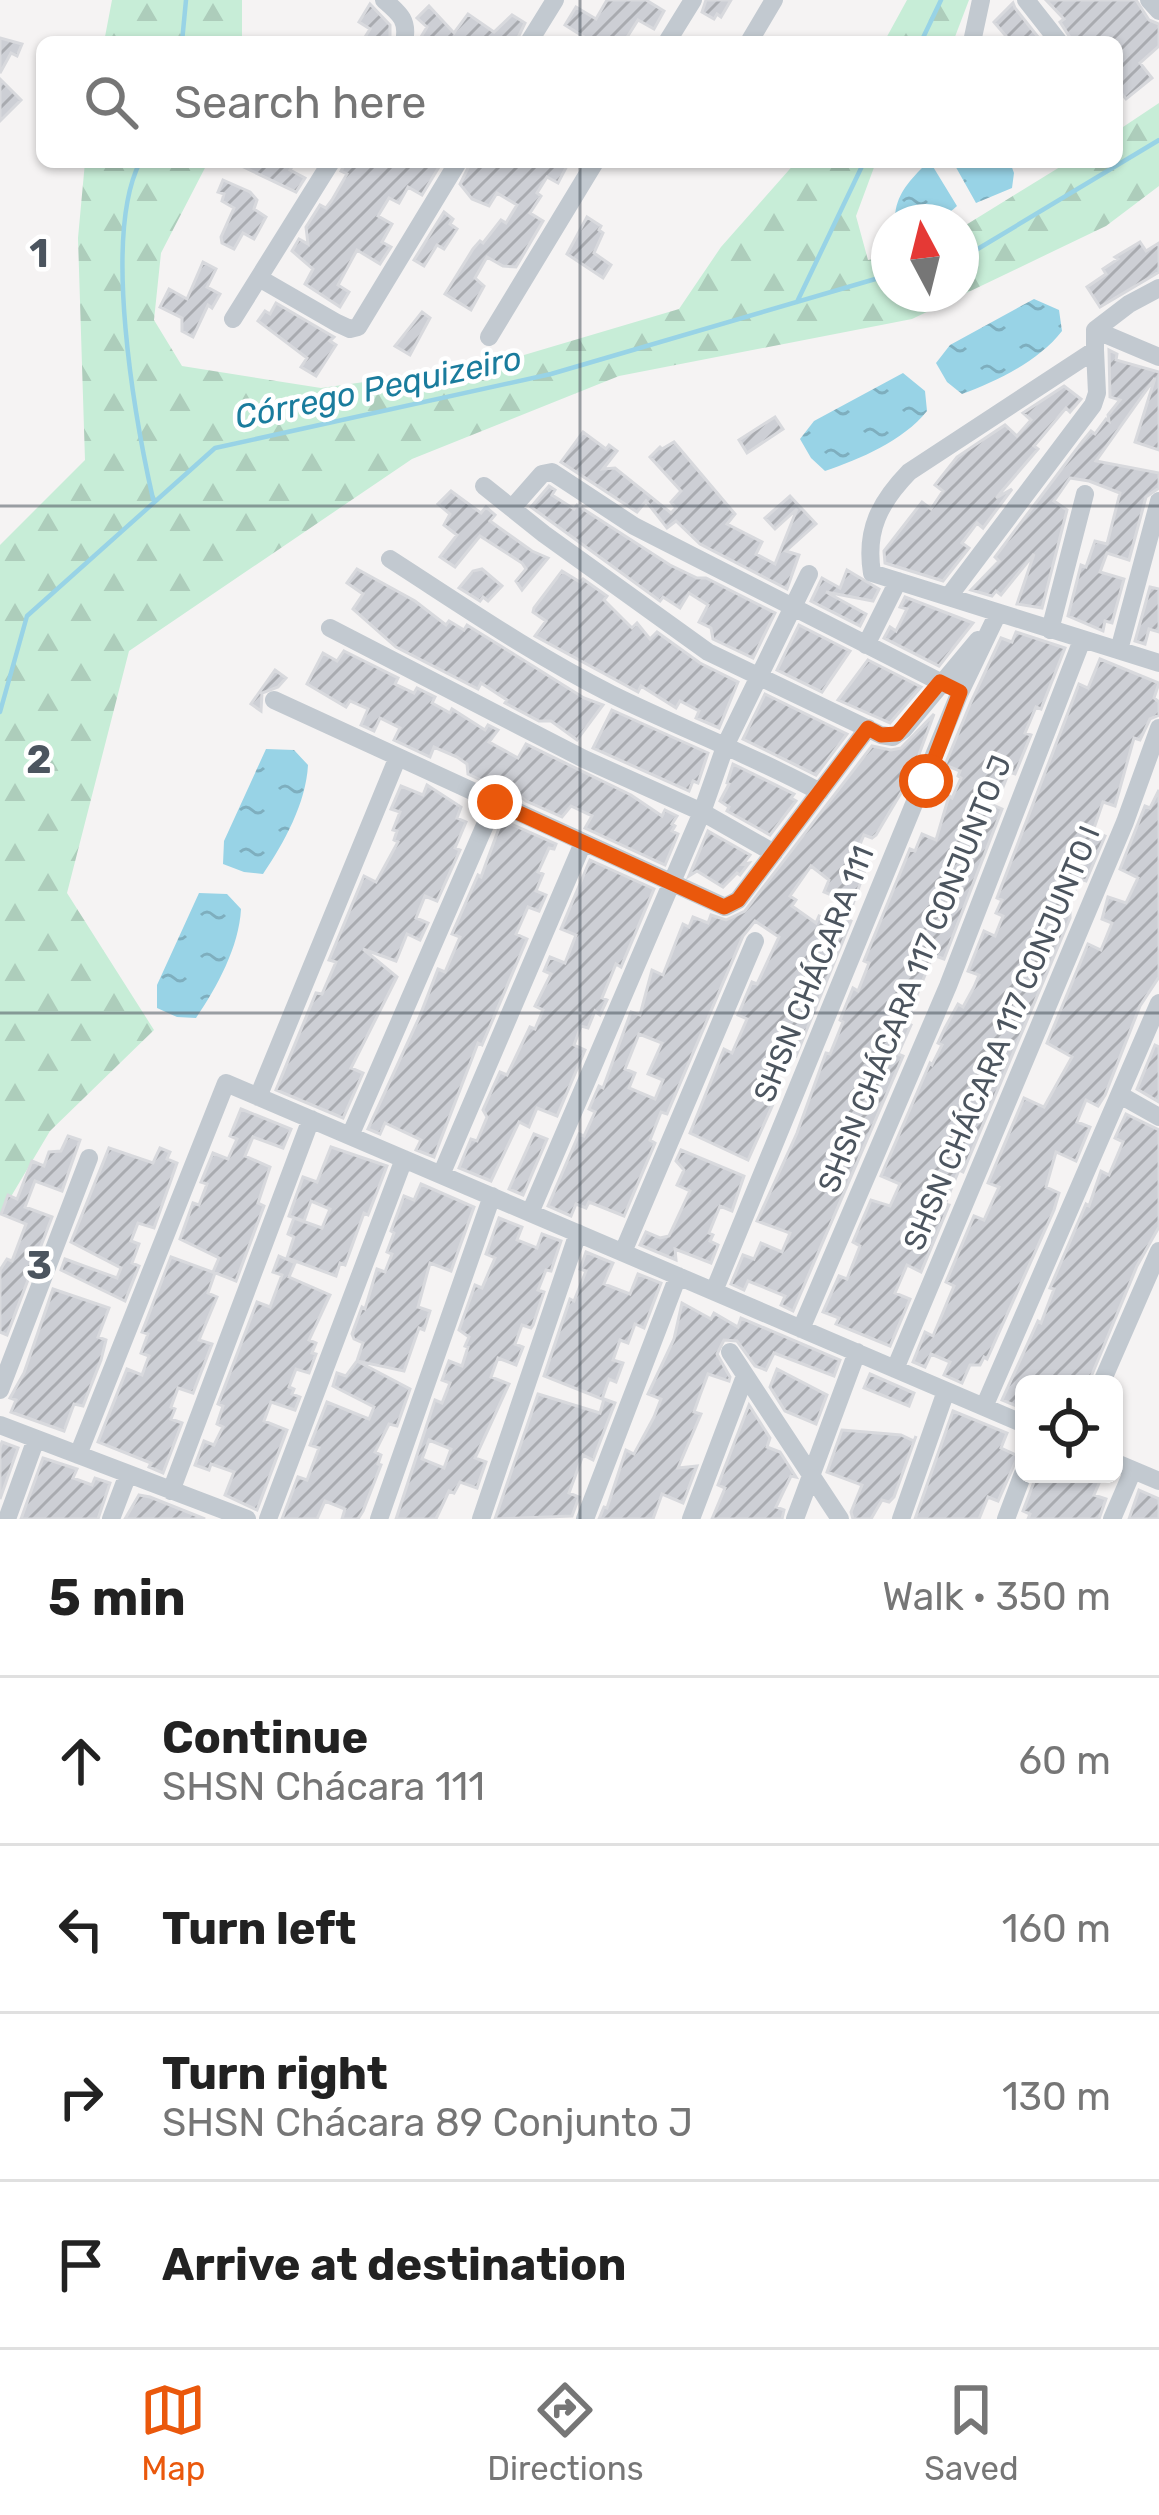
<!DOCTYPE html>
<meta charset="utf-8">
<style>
:root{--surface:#fff;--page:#f2f2f2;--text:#222;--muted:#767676;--line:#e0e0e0;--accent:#ea580c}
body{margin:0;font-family:Rubik,sans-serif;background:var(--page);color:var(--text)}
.controls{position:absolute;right:36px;bottom:36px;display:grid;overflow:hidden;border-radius:18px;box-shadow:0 3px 9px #0004}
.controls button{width:108px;height:108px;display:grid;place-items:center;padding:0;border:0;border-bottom:3px solid var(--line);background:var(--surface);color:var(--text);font:60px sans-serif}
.compass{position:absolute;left:871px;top:204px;width:108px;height:108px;border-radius:50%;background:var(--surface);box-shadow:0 3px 9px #0004;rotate:353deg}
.stop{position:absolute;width:36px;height:36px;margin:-27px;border:9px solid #ea580c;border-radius:50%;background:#fff}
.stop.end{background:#ea580c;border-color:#fff;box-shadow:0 3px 12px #0008}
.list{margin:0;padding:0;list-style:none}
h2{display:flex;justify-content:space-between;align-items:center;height:156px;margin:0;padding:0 48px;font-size:51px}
h2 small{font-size:39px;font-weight:400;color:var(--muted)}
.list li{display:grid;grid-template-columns:78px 1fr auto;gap:36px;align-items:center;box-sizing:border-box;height:168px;padding:0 48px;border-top:3px solid var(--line)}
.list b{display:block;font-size:45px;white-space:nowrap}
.list p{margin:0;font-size:39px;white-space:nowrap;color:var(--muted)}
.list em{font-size:39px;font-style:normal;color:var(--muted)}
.icon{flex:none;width:66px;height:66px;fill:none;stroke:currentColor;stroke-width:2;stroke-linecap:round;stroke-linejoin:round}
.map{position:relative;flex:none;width:1159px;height:1519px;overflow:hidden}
.search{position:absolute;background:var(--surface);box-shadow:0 3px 9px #0004;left:36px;right:36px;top:36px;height:132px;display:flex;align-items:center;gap:30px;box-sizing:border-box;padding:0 42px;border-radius:18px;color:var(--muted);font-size:45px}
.sheet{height:828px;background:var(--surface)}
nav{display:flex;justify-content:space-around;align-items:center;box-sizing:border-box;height:168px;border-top:3px solid var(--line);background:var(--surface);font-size:33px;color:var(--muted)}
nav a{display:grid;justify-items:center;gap:6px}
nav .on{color:var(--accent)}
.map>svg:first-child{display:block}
.forest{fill:url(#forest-firs)}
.water{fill:url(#water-ripples)}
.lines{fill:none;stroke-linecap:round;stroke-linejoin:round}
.stream{stroke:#98d3e6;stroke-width:4.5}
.building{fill:url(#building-hatch);stroke:#d8d9dd;stroke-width:3;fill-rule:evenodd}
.minor{stroke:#c2c9d0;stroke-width:18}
.route{stroke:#ea580c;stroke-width:15}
.grid{fill:none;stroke:#4c555f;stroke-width:3;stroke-opacity:0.55}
.labels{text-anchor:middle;stroke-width:9;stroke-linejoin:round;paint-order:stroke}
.street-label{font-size:30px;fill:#4c555f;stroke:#fff}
.water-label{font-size:33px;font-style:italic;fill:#1a7c9d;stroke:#fff}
.grid-label{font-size:39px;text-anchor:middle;font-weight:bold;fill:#4c555f;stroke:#fff;stroke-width:9;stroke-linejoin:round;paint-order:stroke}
</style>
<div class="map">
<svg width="1159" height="1519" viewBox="0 0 1159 1519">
<defs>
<pattern id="forest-firs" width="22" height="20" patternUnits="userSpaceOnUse" patternTransform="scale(3)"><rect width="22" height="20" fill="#c7edd7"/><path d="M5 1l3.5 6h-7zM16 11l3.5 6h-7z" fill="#adcdbb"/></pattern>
<pattern id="water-ripples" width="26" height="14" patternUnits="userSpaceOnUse" patternTransform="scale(3)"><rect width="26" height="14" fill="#98d3e6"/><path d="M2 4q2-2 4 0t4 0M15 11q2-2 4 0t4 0" fill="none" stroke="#7eaebe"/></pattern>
<pattern id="building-hatch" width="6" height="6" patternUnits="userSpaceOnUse" patternTransform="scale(3)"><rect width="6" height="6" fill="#cdcfd5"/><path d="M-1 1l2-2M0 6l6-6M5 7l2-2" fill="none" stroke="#a9abb0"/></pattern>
</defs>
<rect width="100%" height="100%" fill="#f5f3f3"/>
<path class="forest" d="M112 0H242V42H104Z
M907 0H969L953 42H884Z
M1159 103V186L1106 226 912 319 619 376 412 459 129 651 67 893 154 1030 50 1131 0 1215V545L85 460 78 238 85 162H208L161 253 154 320 182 366 321 388 494 364 679 309 721 247 796 162H876L856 216 868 260 889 256V294H961V228L1068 162H1117V131Z"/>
<path class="water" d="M953 162H1010L1014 173 1012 188 976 203Z
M932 165 957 206C942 221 916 224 895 217 896 196 908 182 923 167Z
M1034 299 1059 310 1062 331C1039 361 997 381 962 394L947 382 936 363 950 345Z
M903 373 925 391 927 411C903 441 860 459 825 471L811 458 800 439 814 421Z
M266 749 294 750 308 765C306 803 284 843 263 874L244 872 223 864 224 841Z
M199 893 227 894 241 909C239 947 217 987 196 1018L177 1017 157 1008V985Z"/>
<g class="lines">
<path class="stream" d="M182 42 186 0
M921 42 941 0
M140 162C102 236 135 419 153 499
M961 254 976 250 1159 140
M797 302 864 162
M0 712 27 616 215 448 551 374 889 275"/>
</g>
<path class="building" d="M607 0H646L664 11 654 29 638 20 624 42H592L565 25 576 7 596 19Z
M706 0H731L721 17 717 14 714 19 702 12Z
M1046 0H1136L1149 20 1159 24V46L1140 63 1152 78 1126 99 1117 88V42H1073L1060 22 1064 19Z
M1013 3 1015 8 1042 42H1011L994 22Z
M370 4 390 25V42H362L370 29 359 22Z
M429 6 454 33 468 14 494 32 512 15 525 23 516 42H418L427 27 417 18Z
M0 38 22 44 17 56 11 53 0 73Z
M0 79 21 100 0 121Z
M233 162H295L290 170 305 178 296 192Z
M346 162H442L422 195 408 187 399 203 389 198 378 216 392 224 382 242 391 247 380 264 357 250 338 285 349 292 340 307 305 284 313 269 292 251 299 239 308 244 306 227 320 205 326 208 332 200 347 174 341 171Z
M471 162H569L558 183 547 177 537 193 541 196 530 213 543 221 516 267 503 266 487 257 475 278 484 286 471 310 445 294 473 249 480 241 483 243 501 220 506 223 517 205 497 193 489 206 472 199 460 184Z
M223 180 250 192 257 200 254 209 266 217 254 239 243 233 234 249 222 243 221 237 234 208 222 201 224 194 218 192Z
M444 212 453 219 450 224 457 229 444 249 437 245 424 266 414 260Z
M587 217 601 226 599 230 603 233 594 253 611 265 603 278 567 254Z
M1140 242 1146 251 1159 243V272L1100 307 1087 287 1106 274 1103 269 1118 259 1115 257Z
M203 262 216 269 207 287 220 294 212 308 208 305 193 337 182 331V318L160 307 169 289 187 299Z
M276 303 334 337 330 341 336 345 316 376 301 367 307 358 258 321 265 311 270 314Z
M422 312 430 318 410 355 395 346Z
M1109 350 1117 354 1116 360 1159 372V450L1135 442 1155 378 1096 461 1159 473V488L1146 497 1129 560 1107 553 1100 572 1124 579 1112 623 1105 621 1103 631 1068 616 1081 565 1086 567 1095 541 1107 544 1120 493 1089 481 1070 478 1054 501 1067 510 1042 608 1017 604 1034 554 1001 595 996 591 992 596 971 590 999 561 995 557 1082 442 1091 431 1095 434 1106 419 1109 421 1108 415 1120 400 1110 397Z
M1064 386 1081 399 1070 412 1066 408 1034 446 1038 449 996 498 1012 489 983 528 977 523 962 543 969 548 943 581 885 563 884 551 922 502 931 509 943 491 935 485 957 457 1005 425 1017 436 1031 420 1023 413Z
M775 417 783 429 747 453 739 440Z
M583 432 606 449 609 445 617 451 603 469 615 468 671 513 676 508 671 502 681 491 650 457 660 447 662 449 674 442 735 514 727 524 762 542 756 554 775 564 797 509 775 529 765 518 790 496 816 524 786 551 799 555 787 589 700 544 676 521 667 528 646 501 637 512 561 462Z
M549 486 555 490 552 495 574 509 577 505 670 565 697 578H706L775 613 753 658 713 639 711 628 699 622 708 605 689 593 680 608 663 597 660 601 531 507Z
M451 491 481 513 486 507 495 515 490 521 532 551 548 558 522 590 516 581 526 569 522 563 480 536 455 567 440 557 457 535 444 525 450 514 438 504Z
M357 569 415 601 446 625 449 621 464 630 467 625 584 698 603 705 577 740 551 721H539L505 703 507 700 481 683 478 689 396 647 353 609 363 594 347 583Z
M482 569 502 586 488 601 483 597 480 601 459 588 473 571Z
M847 570 879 589 873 601 826 592 866 614 860 626 811 601 822 578 840 588Z
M562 571 580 582 583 579 607 596 604 600 632 628 637 623 650 639 657 632 700 663 738 682 719 728 696 718 699 711 680 701 676 708 641 686 638 692 535 636 546 621 533 612 534 608Z
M1150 587 1159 589V632L1149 629 1145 644 1135 641Z
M905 597 973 623 939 666 884 638 890 627 896 631 907 609 900 607Z
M799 625 850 651 822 692 777 670Z
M1016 632 1065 648 1041 709 1036 707 1025 733 1031 735 1015 774 1009 772 1003 787 990 782 982 800 1002 809 944 959 933 955 913 1005 907 1023 911 1025 898 1054 903 1056 793 1311 781 1305 785 1296 748 1281 744 1290 731 1284 743 1255 754 1259 761 1243 782 1252 790 1233 757 1221 797 1133 826 1053 830 1054 843 1022 840 1020 853 988 858 991 869 963 864 961 910 849 915 851 922 834 936 840 949 796 952 798 961 778 958 776 960 771 945 765 971 702 1001 638 1012 642Z
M344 651 398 678 395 684 414 693 417 688 435 697 432 703 450 713 452 709 485 730 488 725 498 730 489 742 518 758 526 744 631 795 662 816 665 810 677 816 672 824 675 826 672 831 678 834 665 865 585 828 592 816 571 806 562 817 526 801 508 786 504 791 468 774 467 764 457 757 434 747 430 757 394 740 400 728 380 718 374 731 361 725 368 709 350 701 346 707 307 684 323 653 337 661Z
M1100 659 1159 683 1154 698 1159 702V715L1150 719 1140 740 1134 738 1115 806 1103 802 1093 831 1105 836 1086 881 1080 879 1070 902V918L963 1172 959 1170 945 1204 949 1205 921 1272 907 1265 895 1293 910 1299 890 1346 836 1324 839 1318 823 1312 839 1276 847 1279 860 1246 853 1242 871 1200 890 1206 900 1184 881 1176 930 1063 932 1065 942 1045 938 1043 945 1028 958 1004 963 1007 974 987 979 975 968 971 984 931 995 936 1003 916 996 913 1002 900 997 898 1079 684 1088 688Z
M868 660 921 687 890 723 838 700Z
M275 670 286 678 278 687 262 693 261 711 251 704Z
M765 694 847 734 816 775 743 739Z
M612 710 708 753 698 783 693 781 689 791 593 748Z
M934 714 911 776 876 835 872 838 864 835 851 865 865 870 853 904 824 892 829 880 811 866 790 896 796 900 792 906 816 923 819 916 841 926 844 918 851 921 796 1056 783 1050 773 1071 777 1073 770 1089 778 1093 748 1160 690 1133 724 1049 732 1053 747 1019 738 1015 752 982 757 984 779 937 755 921 743 936 667 1114 661 1112 650 1140 655 1143 624 1216 589 1202 586 1208 576 1204 571 1216 548 1206 579 1134 584 1136 595 1112 589 1109 599 1086 603 1088 631 1012 640 1015 652 970 663 975 683 924 689 927 693 917 708 923 711 915 726 920 745 911 872 746 891 750 901 748ZM639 1034 662 1043 648 1074 663 1080 655 1099 629 1088 635 1073 625 1069Z
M733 764 794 794 791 798 796 801 770 835 727 811 729 807 720 801 729 784 727 783Z
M427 785 461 807 457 818 466 822 455 848 460 850 437 901 425 896 416 918 428 923 420 940 407 934 396 961 363 949 397 977 351 1068 363 1073 343 1118 276 1090 316 993 322 994 336 962 329 960 364 876 376 882 398 842 394 840 397 831 393 830 400 812 391 809 401 786 423 795Z
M1159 790V977L1140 1006 1105 1095 1098 1106 1086 1100 1077 1122 1090 1127 1076 1161 1056 1152 1046 1187 1059 1193 1054 1210 987 1359 984 1357 980 1365H970L962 1383 944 1375 950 1362 931 1354 925 1367 913 1362 925 1332 933 1336 954 1286 946 1282 974 1216 984 1220 999 1187 988 1183 1024 1098 1044 1107 1072 1057 1047 1043 1088 944 1101 950 1112 923 1102 919 1108 897 1126 903 1138 878 1120 869 1145 806 1150 808Z
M502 820 556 844 554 849 549 848 538 872 543 874 536 891 546 895 539 911 528 907 516 934 527 939 482 1045 478 1043 434 1157 416 1150 421 1140 385 1123 380 1134 368 1129 419 1018 438 969 445 972 460 937 452 934 478 875 481 877Z
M708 831 750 855 743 864 749 863 740 875 737 873 723 887 697 871 689 876Z
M590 860 654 889 621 967 616 964 602 998 607 1000 600 1015 595 1011 588 1028 581 1026 574 1045 585 1050 557 1116 537 1108 529 1127 519 1122 491 1181 459 1168 471 1139 477 1141 487 1117 483 1110 500 1072 507 1075 530 1027 535 1029 543 1010 535 1006 551 974 544 971 550 957 565 963 576 935 561 929Z
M1155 1045 1159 1047V1102L1137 1089Z
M241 1109 291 1129 283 1148 253 1137 245 1156 270 1167 258 1203 264 1206 236 1281 213 1272 219 1258 180 1239 193 1203 199 1205 207 1184 201 1182 213 1153 228 1159 237 1139 230 1136Z
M1126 1114 1159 1130V1227L1137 1266 1088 1384H1024V1409L1002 1400 1038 1321 1041 1323 1054 1289 1050 1288 1086 1204 1089 1206 1101 1171 1109 1175 1123 1142 1115 1138Z
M534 1134 547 1139 523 1195 509 1189Z
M68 1136 80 1140 62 1191 35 1181 25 1207 52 1217 7 1335 0 1332V1270L7 1259 12 1261 26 1224 1 1214 8 1195 17 1199 32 1161 44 1166 49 1152 61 1151Z
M331 1147 387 1166 368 1215 364 1213 345 1265 340 1263 336 1276 287 1258 294 1237 288 1234 294 1218 322 1228 330 1209 311 1201 304 1221 289 1216 303 1177 317 1182Z
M109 1148 153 1163 160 1148 170 1152 167 1159 177 1163 154 1228 138 1223 131 1241 139 1244 132 1263 139 1266 125 1301 61 1270 65 1259 117 1278 121 1268 71 1242Z
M681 1150 744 1176 732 1211 720 1206 709 1233 713 1235 710 1241 718 1245 711 1263 675 1249 676 1260 640 1245 646 1232 660 1238 669 1236 690 1191 677 1185 684 1170 676 1161Z
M421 1184 474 1207 451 1271 430 1263 418 1307 430 1311 424 1330 419 1328 404 1371 357 1361 363 1343 354 1339 352 1334 362 1307 365 1309 377 1269 385 1272 392 1254 387 1252 394 1233 391 1231 404 1196 414 1200Z
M499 1218 522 1227 517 1240 537 1248 542 1234 561 1241 551 1271 546 1270 538 1290 544 1292 533 1325 531 1328 522 1325 515 1344 523 1347 516 1365 498 1358 491 1377 509 1384 475 1458 486 1462 480 1479 477 1488 460 1482 454 1493 449 1491 436 1519H396L435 1400 442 1403 450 1383 442 1380 449 1361 462 1366 468 1347 465 1346 469 1337 459 1330 475 1285 482 1288 495 1258 486 1254ZM429 1440 451 1449 444 1468 422 1459Z
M586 1252 613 1263 604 1284 630 1294 638 1274 661 1283 644 1328 635 1324 628 1343 620 1340 613 1360 623 1363 616 1382 609 1379 602 1399 544 1376 570 1299 574 1301 586 1271 580 1269Z
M279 1256 295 1263 289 1277 330 1295 309 1340 316 1343 312 1353 316 1354 309 1373 296 1369 289 1387 294 1389 292 1394 300 1397 295 1410 271 1402 264 1421 287 1430 257 1510 225 1495 234 1472 211 1464 209 1470 195 1465 204 1441 214 1445 223 1427 217 1424 223 1406 218 1404 257 1302 270 1307 282 1275 273 1272Z
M171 1257 215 1273 208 1293 217 1297 199 1340 212 1344 193 1393 178 1388 171 1407 175 1409 171 1419 182 1423 163 1473 149 1467 151 1463 98 1442 127 1369 142 1375 149 1356 141 1353 148 1334 142 1332Z
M53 1289 109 1308 98 1337 106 1340 101 1360 83 1406 74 1404 64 1431 11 1412 16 1400 10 1398 24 1373Z
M682 1303 711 1319 714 1313 738 1327 741 1318 840 1360 834 1376 774 1353 766 1370 755 1366 737 1341 724 1340 717 1354 730 1377 729 1381 708 1374 700 1395 694 1412 701 1414 678 1468 697 1466 683 1503 662 1494 653 1519H599L604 1507 607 1508 626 1450 634 1454 654 1417 661 1399 648 1394 674 1339Z
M357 1361 410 1389 397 1426 389 1424 375 1452 381 1455 378 1464 381 1465 363 1511 358 1519H342L345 1509 325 1501 317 1519H282L298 1477 307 1480 319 1448 310 1445 327 1402 369 1419 374 1407 333 1386 337 1373 346 1376Z
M777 1369 827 1395 816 1424 785 1411 770 1387Z
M870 1374 914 1393 909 1406 864 1388Z
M538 1394 600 1413 604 1399 615 1403 593 1460 583 1455 569 1493 579 1497 572 1516 495 1519Z
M749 1405 770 1438 767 1447 780 1452 796 1477 791 1476 776 1507 784 1510 782 1519H712L725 1488 718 1485Z
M953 1411 1007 1433 1001 1448 1018 1456 998 1501 988 1497 979 1519H915Z
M842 1430 901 1435 914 1441 916 1436 894 1497 889 1502 882 1500 871 1519H853L851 1512 862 1485 827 1472Z
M2 1442 18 1448 0 1499V1448Z
M43 1458 77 1469 73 1478 92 1485 95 1478 110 1483 98 1519H21Z
M1037 1474H1103L1094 1495 1106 1499 1099 1519H1028L1030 1514 1023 1511Z
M1139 1490 1159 1499V1519H1129Z
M139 1495 150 1497 205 1519H125Z"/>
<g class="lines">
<path class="minor" d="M384 0C399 13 409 20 404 42
M1026 0 1059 42
M1149 0 1159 11
M529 42 555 0
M667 42 693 0
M749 42 774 0
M972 42 981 0
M259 278 337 323 350 329 358 327 458 162
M233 319 331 162
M1095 330V350L909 472C880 502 865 530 872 573L1159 663
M1095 330 1129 304 1159 288
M1095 330 1159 357
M489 337 595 162
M484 486 544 534 708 652 881 735 893 737 903 730 978 640
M512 508 542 474 552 472 634 526 946 685
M390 559C463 606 534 655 611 694 680 728 752 755 820 792
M949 596 1093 405 1097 393 1095 350
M330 628 584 759 702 812 774 853
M1050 630 1085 494
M866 645 898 581
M1119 650 1159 501
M274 700 725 907 738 900 868 728
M1120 1095 1159 1117
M258 1097 397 759
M350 1136 495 802
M441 1175 583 843
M530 1213 702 812 726 744 809 574
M623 1252 755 941
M714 1291 960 692 998 613
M801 1329 948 986 1082 640
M730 1352 840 1519
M895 1369 1125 822 1159 728
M1101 1384 1159 1251
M0 1390 89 1158
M984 1407 1159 1003
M0 1425 247 1519
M78 1455 226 1083 1024 1424
M1114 1462 1159 1481
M171 1491 311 1119
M7 1519 36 1439
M111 1519 128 1474
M268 1519 404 1159
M379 1519 492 1196
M481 1519 578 1233
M585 1519 678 1276
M691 1519 745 1376
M795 1519 857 1352
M901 1519 946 1391
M1006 1519 1024 1471
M1112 1519 1133 1470"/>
</g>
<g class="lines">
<path class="route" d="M495 802 724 907 738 900 868 728 881 735 897 734 940 682 960 692 926 781"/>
</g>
<path class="grid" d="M580 0V42M580 162V1519M0 506H1159M0 1013H1159"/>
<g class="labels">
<g class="street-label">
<text transform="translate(814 974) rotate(-68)" y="10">SHSN CHÁCARA 111</text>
<text transform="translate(915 974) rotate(-68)" y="10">SHSN CHÁCARA 117 CONJUNTO J</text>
<text transform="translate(1002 1038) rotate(-67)" y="10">SHSN CHÁCARA 117 CONJUNTO I</text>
</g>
<g class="water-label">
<text transform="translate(378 387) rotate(-12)" y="12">Córrego Pequizeiro</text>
</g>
</g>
<g class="grid-label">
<text x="39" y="267">1</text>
<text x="39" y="773">2</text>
<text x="39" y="1279">3</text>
</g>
</svg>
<div class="controls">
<button><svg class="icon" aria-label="locate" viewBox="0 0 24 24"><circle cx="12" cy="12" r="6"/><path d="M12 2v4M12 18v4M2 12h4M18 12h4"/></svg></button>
</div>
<svg class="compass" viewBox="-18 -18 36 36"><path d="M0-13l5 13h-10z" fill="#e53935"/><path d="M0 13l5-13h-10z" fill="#767676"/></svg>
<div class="stop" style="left:926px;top:781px"></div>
<div class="stop end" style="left:495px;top:802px"></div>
<div class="search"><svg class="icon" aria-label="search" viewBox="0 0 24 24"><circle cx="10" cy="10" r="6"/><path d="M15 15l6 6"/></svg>Search here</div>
</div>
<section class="sheet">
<h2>5 min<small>Walk · 350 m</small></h2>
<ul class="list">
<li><svg class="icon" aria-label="ahead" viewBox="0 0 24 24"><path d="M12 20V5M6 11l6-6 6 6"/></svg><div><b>Continue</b><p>SHSN Chácara 111</p></div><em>60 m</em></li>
<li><svg class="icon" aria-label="left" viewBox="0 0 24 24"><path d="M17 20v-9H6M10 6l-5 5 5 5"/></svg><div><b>Turn left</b></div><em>160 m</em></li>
<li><svg class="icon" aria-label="right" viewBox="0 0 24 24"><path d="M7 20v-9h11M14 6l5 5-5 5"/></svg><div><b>Turn right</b><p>SHSN Chácara 89 Conjunto J</p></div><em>130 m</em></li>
<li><svg class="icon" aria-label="arrive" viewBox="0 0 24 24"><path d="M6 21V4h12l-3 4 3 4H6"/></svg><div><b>Arrive at destination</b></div></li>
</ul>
</section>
<nav>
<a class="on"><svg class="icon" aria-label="map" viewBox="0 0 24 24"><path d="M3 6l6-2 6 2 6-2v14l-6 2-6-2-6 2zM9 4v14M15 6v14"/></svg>Map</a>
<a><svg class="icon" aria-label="directions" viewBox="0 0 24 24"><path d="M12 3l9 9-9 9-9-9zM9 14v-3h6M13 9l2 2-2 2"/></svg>Directions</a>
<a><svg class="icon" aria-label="saved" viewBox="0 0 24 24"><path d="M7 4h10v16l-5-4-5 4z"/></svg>Saved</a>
</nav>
